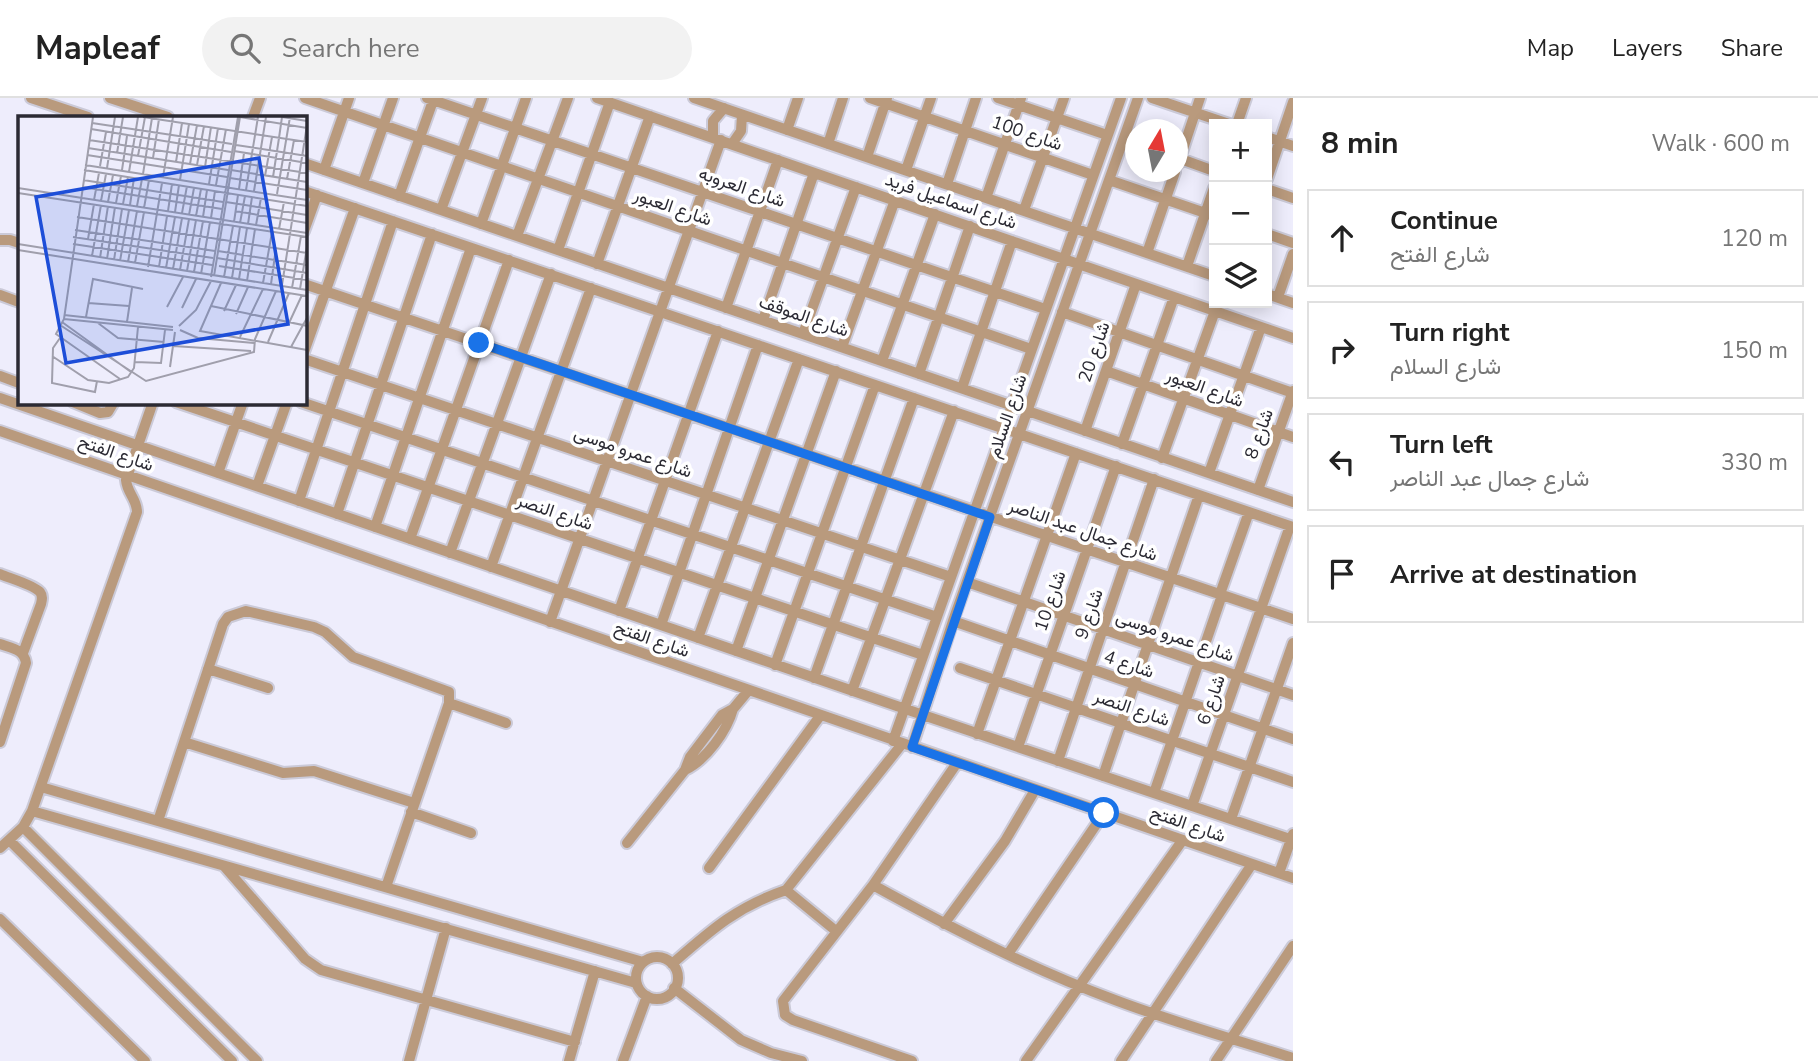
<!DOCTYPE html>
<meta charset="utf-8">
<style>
:root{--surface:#fff;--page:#f2f2f2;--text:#222;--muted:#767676;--line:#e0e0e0}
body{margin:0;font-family:"Nunito Sans",Vazirmatn,sans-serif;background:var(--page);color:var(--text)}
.controls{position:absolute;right:21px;top:21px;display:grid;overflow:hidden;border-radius:0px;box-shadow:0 4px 18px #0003}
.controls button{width:63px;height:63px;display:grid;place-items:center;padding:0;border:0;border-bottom:2px solid var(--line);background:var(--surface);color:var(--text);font:35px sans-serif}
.compass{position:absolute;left:1125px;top:21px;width:63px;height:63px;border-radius:50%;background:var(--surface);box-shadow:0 4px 18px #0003;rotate:10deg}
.stop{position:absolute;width:21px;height:21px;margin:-16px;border:5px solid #1a73e8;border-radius:50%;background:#fff}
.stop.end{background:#1a73e8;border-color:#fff;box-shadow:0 2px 7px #0008}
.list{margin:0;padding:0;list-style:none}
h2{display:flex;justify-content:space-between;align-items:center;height:91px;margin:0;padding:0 28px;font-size:30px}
h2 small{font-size:23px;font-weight:400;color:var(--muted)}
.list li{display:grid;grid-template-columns:46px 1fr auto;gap:21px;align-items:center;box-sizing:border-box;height:98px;margin:0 14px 14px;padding:0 14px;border:2px solid var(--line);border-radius:0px}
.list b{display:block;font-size:26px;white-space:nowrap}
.list p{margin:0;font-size:23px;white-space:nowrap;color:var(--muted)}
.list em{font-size:23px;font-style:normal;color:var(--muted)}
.icon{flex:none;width:38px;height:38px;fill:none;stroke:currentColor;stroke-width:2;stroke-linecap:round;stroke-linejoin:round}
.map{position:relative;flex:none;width:1293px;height:963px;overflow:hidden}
header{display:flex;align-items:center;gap:42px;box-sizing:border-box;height:98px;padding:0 35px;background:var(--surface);border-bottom:2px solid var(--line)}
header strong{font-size:33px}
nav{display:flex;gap:38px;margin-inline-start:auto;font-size:24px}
.search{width:490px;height:63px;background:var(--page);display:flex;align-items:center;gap:18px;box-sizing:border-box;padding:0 24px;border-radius:38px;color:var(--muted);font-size:26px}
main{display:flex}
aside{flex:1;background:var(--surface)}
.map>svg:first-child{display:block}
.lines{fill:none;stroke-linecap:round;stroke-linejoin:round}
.minor-casing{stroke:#cbcad8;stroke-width:14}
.minor{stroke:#b99a7d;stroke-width:10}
.route{stroke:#1a73e8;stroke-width:9}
.labels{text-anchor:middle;stroke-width:7;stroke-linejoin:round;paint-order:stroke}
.street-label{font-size:18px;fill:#2b2a33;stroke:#fff}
.inset-road{fill:none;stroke:#a09fac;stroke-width:2}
.view{fill:#1d4ed8;fill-opacity:0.15;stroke:#1d4ed8;stroke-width:3.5}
.inset-edge{fill:none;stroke:#2b2a33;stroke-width:3.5}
</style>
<header>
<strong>Mapleaf</strong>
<div class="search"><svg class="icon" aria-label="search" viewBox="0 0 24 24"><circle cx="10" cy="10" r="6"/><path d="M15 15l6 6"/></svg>Search here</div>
<nav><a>Map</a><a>Layers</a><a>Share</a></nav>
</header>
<main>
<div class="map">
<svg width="1293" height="963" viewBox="0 0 1293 963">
<rect width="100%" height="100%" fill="#eeedfc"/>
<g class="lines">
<defs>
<path id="minor" d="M31 0 88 19
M110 0 168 19
M305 0 1031 251
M427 0 1045 211
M597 0 1293 240
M694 0 1214 178
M870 0 1093 77
M998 0 1107 37
M1152 0 1229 26
M253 19 260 0
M1237 26 1246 0
M787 32 798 0
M1267 39 1293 48
M713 40V23L724 10
M732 46 741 33 742 17
M828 46 843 0
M867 59 887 0
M1178 60 1214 73
M304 65 1293 404
M1178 66 1200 0
M324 72 349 0
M906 72 931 0
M1267 81 1293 4
M1109 82 1214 118
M363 85 393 0
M947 86 976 0
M1267 91 1293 100
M304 93 1293 429
M399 98 434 0
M986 100 1021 0
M441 112 482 0
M1024 112 1064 0
M481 126 526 0
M304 133 317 97
M1267 136 1293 145
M517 138 568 0
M0 142H10L19 145
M558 152 610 4
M1147 155 1175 74
M597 166 650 18
M1187 168 1214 90
M304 186 1293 521
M1267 196 1293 205
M0 197 19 204
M1278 199 1293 156
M726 210 778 62
M1062 214 1293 295
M763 222 814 75
M803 236 856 89
M842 249 895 102
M304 254 355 110
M304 261 951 479
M882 263 935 116
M1106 273 1293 339
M919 276 970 128
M0 278 19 285
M962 290 1012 143
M0 300 923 617 1293 742
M73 304 100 315 108 314 114 304
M176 304 923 557
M301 304 937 519
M0 333 1293 780
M1085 333 1136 186
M1122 346 1174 199
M1162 360 1215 213
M218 375 243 304
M1209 375 1261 229
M257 388 287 304
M1258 392 1293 293
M299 403 393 123
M337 416 432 136
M375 429 471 150
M410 441 509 162
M450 455 551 176
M491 469 591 190
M0 476C9 480 34 487 40 494 43 498 42 502 41 506L23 555
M967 484 1293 597
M1220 496 1249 414
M619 513 718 233
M953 523 1293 641
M550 524 721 42
M661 527 758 247
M698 540 799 261
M0 546C11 550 24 551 26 565L0 644
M736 553 836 273
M775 567 875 287
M960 570 1293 684
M208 571 268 590
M814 580 914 300
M852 593 954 313
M449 605 506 625
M977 636 1076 355
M893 643 1121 0
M184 644 283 675 314 673 414 705
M912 649 953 523 1138 0
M1018 649 1116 368
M1058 663 1154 381
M685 672C706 662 727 633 733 611
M1103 678 1199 397
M41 689 643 864
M1154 695 1222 497
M1192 708 1290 428
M32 713 636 885
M411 714 471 735
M1231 721 1293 545
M158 723 223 526 228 519 246 513 314 529 325 534 353 559 449 594V605L386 789
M23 729 257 963
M9 742 232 963
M627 745 685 672 690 659 722 617 733 611 748 593
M0 750 23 729 32 713 137 414C137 401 127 395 126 382L153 304
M224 768 305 861 321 872 575 944
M709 770 820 618
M1279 775 1293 736
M873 787C951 830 1031 871 1115 902 1173 924 1233 941 1293 960
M786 792 836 833
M0 821 145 963
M944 826 1005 743 1035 692
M1008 856 1104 715
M636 880a21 21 0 1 1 42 0a21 21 0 1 1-42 0Z
M672 866C711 832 736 809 786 792L902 646
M674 890 741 942 771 955 802 963
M409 963 446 830
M569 963 595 873
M623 963 647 898
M912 963 793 922 785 917 783 903 873 787 957 665
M1026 963 1182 743
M1121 963 1252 766
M1216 963 1293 848"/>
</defs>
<use href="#minor" class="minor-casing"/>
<use href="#minor" class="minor"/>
</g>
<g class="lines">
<path class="route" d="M479 245 990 419 912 649 1104 715"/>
</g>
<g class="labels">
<g class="street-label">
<text transform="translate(1027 35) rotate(19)" y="6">شارع 100</text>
<text transform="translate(742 89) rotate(19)" y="6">شارع العروبه</text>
<text transform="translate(951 103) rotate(19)" y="6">شارع اسماعيل فريد</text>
<text transform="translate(673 109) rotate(19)" y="6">شارع العبور</text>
<text transform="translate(804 218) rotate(19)" y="6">شارع الموقف</text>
<text transform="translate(1094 254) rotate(-71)" y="6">شارع 20</text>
<text transform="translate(1205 290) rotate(20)" y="6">شارع العبور</text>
<text transform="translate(1007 318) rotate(-71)" y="6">شارع السلام</text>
<text transform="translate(1259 336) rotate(-70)" y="6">شارع 8</text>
<text transform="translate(633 354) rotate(19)" y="6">شارع عمرو موسى</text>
<text transform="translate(116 355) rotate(19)" y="6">شارع الفتح</text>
<text transform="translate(555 414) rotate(19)" y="6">شارع النصر</text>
<text transform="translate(1083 432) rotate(19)" y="6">شارع جمال عبد الناصر</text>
<text transform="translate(1050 503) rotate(-71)" y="6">شارع 10</text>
<text transform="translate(1089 516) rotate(-71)" y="6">شارع 9</text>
<text transform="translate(1175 538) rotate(19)" y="6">شارع عمرو موسى</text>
<text transform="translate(652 541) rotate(19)" y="6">شارع الفتح</text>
<text transform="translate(1129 566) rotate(19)" y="6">شارع 4</text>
<text transform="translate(1211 602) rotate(-71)" y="6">شارع 6</text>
<text transform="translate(1132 610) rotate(19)" y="6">شارع النصر</text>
<text transform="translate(1188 726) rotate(19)" y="6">شارع الفتح</text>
</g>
</g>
<g transform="translate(18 18)">
<rect width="289" height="289" fill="#eeedfc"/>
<path class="inset-road" d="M75 1 46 203 38 218 102 263M125 1 289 26M222 1 289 12M74 7 214 28M73 13 213 36M261 22 264 1 289 5M71 24 289 57M218 29 289 40M70 32 210 54M216 35 289 47M99 37 105 1M69 39 209 61M120 40 127 1M135 42 141 3M158 46 164 7M172 48 179 9M67 49 289 84M179 49 186 10M82 50 88 16M187 51 193 11M89 52 97 1M66 54 289 90M104 54 109 20M213 54 289 66M111 56 120 1M125 58 134 2M247 60 254 21M145 61 155 1M255 61 261 22M212 62 289 74M269 63 276 24M65 64 205 86M162 64 171 8M191 68 200 12M198 69 208 13M64 71 204 93M0 72 289 117M221 73 226 37M228 74 240 1M236 75 248 1M0 77 289 121M259 78 272 1M76 84 81 57M83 85 88 58M90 86 95 59M208 86 289 99M98 87 103 60M105 88 110 61M112 89 116 62M119 90 124 63M126 92 131 64M150 95 154 68M217 95 289 107M157 96 161 69M164 97 169 70M171 99 176 72M178 100 183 73M59 101 289 137M185 101 189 74M193 102 197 75M216 106 220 79M222 107 227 80M230 108 234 81M238 109 243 82M261 113 266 86M57 114 197 135M55 121 195 142M70 123 76 88M0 128 289 174M55 128 194 149M0 134 289 180M200 135 289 149M74 140 83 89M82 142 90 90M199 142 289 157M89 143 97 91M96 144 104 93M102 145 111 94M110 146 119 95M117 147 126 96M201 150 289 164M130 151 144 67M141 151 149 100M148 152 157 101M155 153 164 102M162 154 171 103M169 155 178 104M176 156 185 105M183 158 192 106M196 160 222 1M193 161 220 1M206 161 215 110M214 162 222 111M221 163 229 112M229 165 237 113M203 167 182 215 289 234M245 167 254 116M253 168 258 132M264 169 289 9M274 172 283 120M282 173 289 131M70 187 111 190M193 190 285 209 289 202M149 191 165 161M164 192 178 163M206 195 218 169M218 198 230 171M46 199 155 211M68 201 75 163 125 173M46 203 155 214M44 206 113 256M109 206 114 172M80 207 100 222 146 226M271 207 284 179M42 209 128 265 236 236 237 223 258 175M161 210 178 194 193 165M162 214 180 222 236 227M222 221 245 173M42 222 35 232 34 267 77 276 79 265M250 226 271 177M155 230 233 235M273 231 285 209 289 210M34 240 70 264 91 267 110 261 116 252 120 211M117 246 143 247 147 214M152 251 157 216"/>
<path class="view" d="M241 42 270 208 48 247 18 81Z"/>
<rect width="289" height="289" class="inset-edge"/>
</g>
</svg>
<div class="controls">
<button>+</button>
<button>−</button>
<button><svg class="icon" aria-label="layers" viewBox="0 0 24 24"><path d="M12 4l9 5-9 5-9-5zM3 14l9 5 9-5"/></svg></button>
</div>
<svg class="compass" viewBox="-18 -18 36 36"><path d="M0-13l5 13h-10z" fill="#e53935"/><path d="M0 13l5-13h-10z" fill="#767676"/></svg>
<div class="stop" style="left:1104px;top:715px"></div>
<div class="stop end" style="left:479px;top:245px"></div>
</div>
<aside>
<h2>8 min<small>Walk · 600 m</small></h2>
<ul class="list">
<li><svg class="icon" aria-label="ahead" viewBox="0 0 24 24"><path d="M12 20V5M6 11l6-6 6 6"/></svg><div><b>Continue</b><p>شارع الفتح</p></div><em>120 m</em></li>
<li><svg class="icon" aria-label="right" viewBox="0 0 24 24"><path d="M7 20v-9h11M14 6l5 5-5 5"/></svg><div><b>Turn right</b><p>شارع السلام</p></div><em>150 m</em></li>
<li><svg class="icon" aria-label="left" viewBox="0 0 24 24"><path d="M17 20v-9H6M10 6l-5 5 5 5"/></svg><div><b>Turn left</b><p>شارع جمال عبد الناصر</p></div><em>330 m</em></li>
<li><svg class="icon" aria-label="arrive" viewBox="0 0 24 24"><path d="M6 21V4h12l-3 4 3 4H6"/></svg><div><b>Arrive at destination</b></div></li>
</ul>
</aside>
</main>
